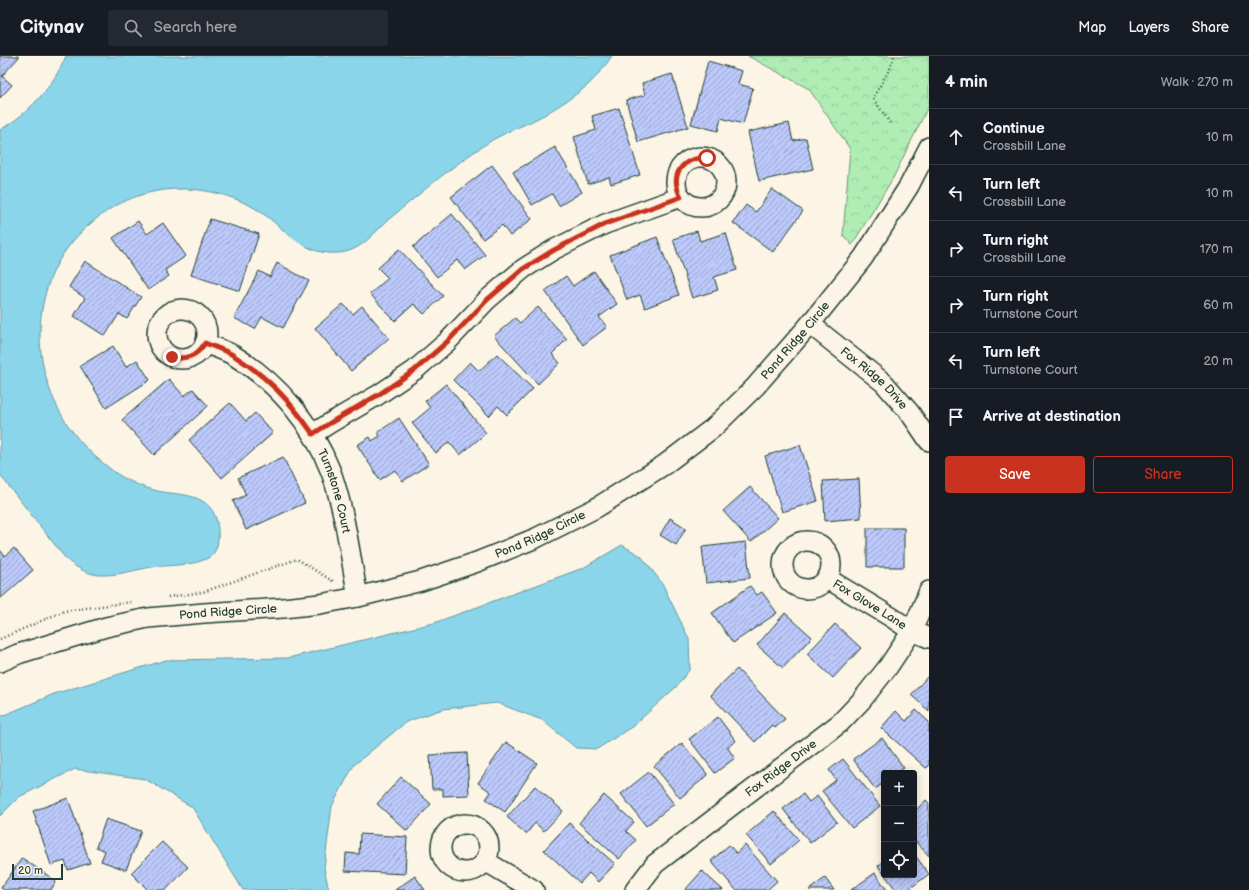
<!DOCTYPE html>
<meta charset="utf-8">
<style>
:root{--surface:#171b24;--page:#242831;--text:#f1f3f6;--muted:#9ea1a6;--line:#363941;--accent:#c8321e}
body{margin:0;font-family:"Balsamiq Sans",sans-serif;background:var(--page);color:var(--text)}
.controls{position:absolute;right:12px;bottom:12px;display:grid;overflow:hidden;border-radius:4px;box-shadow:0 2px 10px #0003}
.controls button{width:36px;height:36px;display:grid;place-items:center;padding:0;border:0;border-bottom:1px solid var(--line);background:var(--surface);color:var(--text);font:20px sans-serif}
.scale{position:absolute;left:12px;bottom:10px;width:51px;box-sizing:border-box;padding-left:4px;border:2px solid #1f3d34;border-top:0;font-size:11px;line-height:14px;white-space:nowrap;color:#1f3d34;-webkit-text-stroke:3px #fcf5e5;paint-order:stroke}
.stop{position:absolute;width:12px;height:12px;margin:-9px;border:3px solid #c8321e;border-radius:50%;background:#fff}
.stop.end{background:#c8321e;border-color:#fff;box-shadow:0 1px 4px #0008}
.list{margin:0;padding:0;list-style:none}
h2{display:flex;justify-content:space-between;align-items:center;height:52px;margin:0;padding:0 16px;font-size:17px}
h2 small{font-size:13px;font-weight:400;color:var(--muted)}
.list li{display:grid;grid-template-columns:26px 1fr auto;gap:12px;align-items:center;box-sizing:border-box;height:56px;padding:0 16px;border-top:1px solid var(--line)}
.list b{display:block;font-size:15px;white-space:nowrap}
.list p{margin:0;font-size:13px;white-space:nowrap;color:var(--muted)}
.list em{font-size:13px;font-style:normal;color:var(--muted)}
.actions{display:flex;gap:8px;padding:12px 16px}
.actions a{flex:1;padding:9px 0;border:1px solid var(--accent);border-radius:4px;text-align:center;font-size:14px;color:var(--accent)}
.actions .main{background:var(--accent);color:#fff}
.icon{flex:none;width:22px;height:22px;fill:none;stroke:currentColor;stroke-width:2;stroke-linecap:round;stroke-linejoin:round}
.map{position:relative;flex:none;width:929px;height:834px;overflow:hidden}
header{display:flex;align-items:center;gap:24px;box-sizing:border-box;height:56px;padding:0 20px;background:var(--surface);border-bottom:1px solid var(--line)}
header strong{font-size:19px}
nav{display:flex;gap:22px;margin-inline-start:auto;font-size:14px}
.search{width:280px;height:36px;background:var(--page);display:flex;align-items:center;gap:10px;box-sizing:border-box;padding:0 14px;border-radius:4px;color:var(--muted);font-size:15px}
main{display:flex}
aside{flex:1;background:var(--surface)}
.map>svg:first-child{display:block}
.park{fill:url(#park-crowns);stroke:#679574}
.water{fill:#8bd5eb;stroke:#6098a2}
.building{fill:url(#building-hatch);stroke:#1f3d34}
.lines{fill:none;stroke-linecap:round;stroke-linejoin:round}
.street-casing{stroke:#1f3d34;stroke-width:22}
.path{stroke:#1f3d34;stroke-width:2.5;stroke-dasharray:1 3;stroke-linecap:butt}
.street{stroke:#fcf5e5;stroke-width:19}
.route{stroke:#c8321e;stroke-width:5}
.labels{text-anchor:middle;stroke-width:4;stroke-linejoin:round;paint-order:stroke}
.street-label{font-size:12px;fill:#1f3d34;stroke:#fcf5e5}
</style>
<header>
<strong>Citynav</strong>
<div class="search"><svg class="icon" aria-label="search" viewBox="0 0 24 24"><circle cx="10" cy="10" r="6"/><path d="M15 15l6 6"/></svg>Search here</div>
<nav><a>Map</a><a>Layers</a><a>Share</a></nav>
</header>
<main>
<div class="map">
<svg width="929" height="834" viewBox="0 0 929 834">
<defs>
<pattern id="park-crowns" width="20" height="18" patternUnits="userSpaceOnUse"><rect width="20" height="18" fill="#afedb4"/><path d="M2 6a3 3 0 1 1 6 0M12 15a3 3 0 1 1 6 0" fill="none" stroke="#96cc9b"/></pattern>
<pattern id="building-hatch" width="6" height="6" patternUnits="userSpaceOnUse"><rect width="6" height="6" fill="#bcc9fa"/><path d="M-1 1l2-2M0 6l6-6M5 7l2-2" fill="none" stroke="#98a4cb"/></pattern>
</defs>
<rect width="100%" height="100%" fill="#fcf5e5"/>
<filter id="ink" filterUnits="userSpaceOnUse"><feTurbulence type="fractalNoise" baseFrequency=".025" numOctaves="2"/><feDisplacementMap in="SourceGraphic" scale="8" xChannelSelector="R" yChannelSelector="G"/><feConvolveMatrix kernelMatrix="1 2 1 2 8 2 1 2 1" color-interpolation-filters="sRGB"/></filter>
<g filter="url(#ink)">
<path class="park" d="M748 0H929V49L893 122 852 189 843 179 850 93 809 33Z"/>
<path class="water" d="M66 0H612C605 10 598 20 589 28 577 39 557 51 544 59 528 68 510 74 494 83 463 102 435 125 406 149 400 154 394 159 388 164 373 178 360 196 338 197 298 200 281 165 249 149 196 123 135 128 90 168 77 179 64 194 56 210 23 276 43 356 98 403 108 411 117 419 128 424 139 430 151 434 163 436 182 439 206 438 215 460 219 470 221 492 211 500 199 510 168 509 152 511 134 514 116 520 98 519 85 517 75 511 66 503L0 419V74C29 57 53 31 66 0Z
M622 489 641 500 662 527 689 583 690 613 676 631 633 670 597 693 576 692 542 664 497 647 443 653 406 666 354 709 332 750 324 812 329 834H243L192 751 145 723 75 713 19 741 0 760V661L54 638 166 604 288 602 434 567 583 512Z"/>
<path class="building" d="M0 0H18L19 1 2 20 12 29 0 42Z
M708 5 742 15 738 28 753 32 743 68 721 62 718 75 691 68Z
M672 18 688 71 638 86 626 44 645 39 642 27Z
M619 52 640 119 611 128 609 121 588 128 574 81 596 74 592 60Z
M789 67 793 85 806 82 813 113 759 125 748 76Z
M555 91 582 136 559 150 552 138 532 149 513 116Z
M492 109 532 163 510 180 502 169 483 183 451 141Z
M772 133 803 155 773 196 733 167 746 149 756 156Z
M452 158 485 199 465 214 457 204 437 221 413 191Z
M210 163 259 178 240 235 191 219Z
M138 165 147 178 163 167 186 200 165 214 169 220 148 234 113 182Z
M697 175 700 185 726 177 737 214 714 221 718 234 692 242 673 183Z
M657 181 679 239 645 252 640 239 627 244 610 199Z
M399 193 443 240 424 258 414 248 395 265 370 238 388 222 378 212Z
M85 205 141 241 127 263 119 258 105 280 74 260 85 242 69 231Z
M277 207 309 225 283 272 262 261 255 273 234 262 259 215 270 221Z
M594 215 617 248 599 261 607 271 583 289 545 235 566 220 573 230Z
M343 248 353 258 362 250 389 282 351 315 315 272Z
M538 251 567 283 552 298 560 307 538 328 494 280 515 262 520 267Z
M113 290 126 311 137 304 150 324 106 352 80 310Z
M497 298 533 333 507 359 498 350 489 360 453 324 470 306 479 315Z
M169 323 184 340 193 333 208 350 154 399 122 364Z
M446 328 486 377 460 399 449 386 436 397 412 367 430 352 425 345Z
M230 347 246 365 255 357 273 377 222 422 189 384Z
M399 362 429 408 403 425 395 414 380 424 357 389 370 381 372 385 380 380 378 376Z
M800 389 818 445 782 456 765 400Z
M283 401 305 447 246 474 233 445 246 439 238 422Z
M859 423 861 462 825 465 823 425Z
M750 431 778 462 751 486 723 455Z
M670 462 686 472 676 489 660 479Z
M867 472H904V511H867Z
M746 486 750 522 706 527 702 491Z
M14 492 33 514 0 543V494L5 500Z
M750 530 757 539 762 536 777 557 733 587 712 557Z
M785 557 812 581 783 612 757 589Z
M835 568 861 592 833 622 807 598Z
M737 613 785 663 775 672 772 669 755 686 710 639Z
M929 619V655L911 639Z
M916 654 929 666V710L926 712 881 672 896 655 906 665Z
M718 661 736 685 727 691 735 702 715 717 689 683Z
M882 682 904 712 897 717H884V727L875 733 853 703Z
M506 686 537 707 505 756 486 743 491 736 478 727Z
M682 687 708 719 680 742 654 710Z
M467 697 469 739 443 740V733H432L430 699Z
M843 703 880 750 852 772 822 735 836 724 829 714Z
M649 716 674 748 646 770 621 738Z
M401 721 431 748 407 775 377 748Z
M535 730 563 755 544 775 535 767 526 778 507 761Z
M803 738 809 746 817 740 837 766 810 787 783 753Z
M604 739 634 766 626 775 636 784 619 803 579 767Z
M68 742 90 807 68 814 65 805 51 809 33 755Z
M926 744 929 747V800L914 784V756Z
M774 755 799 784 771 808 746 779Z
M106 763 141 775 126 814 101 805 105 795 96 791Z
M569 767 615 808 598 826 589 817 580 827 544 794Z
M360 778 407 781 405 818 345 815 346 797 359 798Z
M162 786 188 811 166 834H148L131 817Z
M729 789 736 797 745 789 777 825 767 834H736L711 805Z
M914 798 929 818 908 834H896L885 819H914Z
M22 802 56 825 51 834H4L1 832Z
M884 805V818L878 810Z
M702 815 723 834H685Z
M875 817 887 834H851Z
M415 820 425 834H395Z
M825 822 834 834H809Z"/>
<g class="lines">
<defs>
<g id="street">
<circle cx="701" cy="126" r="25"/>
<circle cx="182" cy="278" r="25"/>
<path id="s1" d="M810 268 884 327 910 357 929 385"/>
<path id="s2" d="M205 287C214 291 224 294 233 299 277 326 312 367 331 416 345 455 350 499 358 541"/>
<path d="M313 378 330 367 378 339 415 314 448 285 487 244 523 213 553 194 605 168 681 141"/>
<circle cx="807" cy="509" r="24"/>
<path id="s3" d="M828 523 891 561 912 575 929 582"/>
<path id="s4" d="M0 606 18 598 106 571 148 562 204 557 283 552 320 548 358 541 421 525 477 506 536 482 596 452 664 409 713 372 755 331 810 268 863 202 909 130 929 91"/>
<circle cx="465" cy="792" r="24"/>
<path d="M485 805 534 834"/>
<path id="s5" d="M635 834 655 808 840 667 861 645 888 611 912 575 929 535"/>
</g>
</defs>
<use href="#street" class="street-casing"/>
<path class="path" d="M890 67 873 42 891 11 894 0
M168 541 203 536 297 503 334 526
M0 583 64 555 132 546"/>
<use href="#street" class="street"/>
</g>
</g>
<g class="lines" filter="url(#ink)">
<path class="route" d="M172 301C187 304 197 300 205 287 214 291 224 294 233 299 268 321 290 345 313 378L330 367 378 339 415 314 448 285 487 244 523 213 554 194 605 168 681 141C669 119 682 101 707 102"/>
</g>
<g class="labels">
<g class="street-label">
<text dy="4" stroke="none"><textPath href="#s4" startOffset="883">Pond Ridge Circle</textPath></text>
<text dy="4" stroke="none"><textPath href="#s1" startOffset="84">Fox Ridge Drive</textPath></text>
<text dy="4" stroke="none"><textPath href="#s2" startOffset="205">Turnstone Court</textPath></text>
<text dy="4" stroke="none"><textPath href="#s4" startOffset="559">Pond Ridge Circle</textPath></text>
<text dy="4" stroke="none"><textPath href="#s3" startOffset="49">Fox Glove Lane</textPath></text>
<text dy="4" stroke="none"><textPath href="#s4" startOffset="235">Pond Ridge Circle</textPath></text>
<text dy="4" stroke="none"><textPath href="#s5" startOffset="191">Fox Ridge Drive</textPath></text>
</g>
</g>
</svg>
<div class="controls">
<button>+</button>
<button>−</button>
<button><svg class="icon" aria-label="locate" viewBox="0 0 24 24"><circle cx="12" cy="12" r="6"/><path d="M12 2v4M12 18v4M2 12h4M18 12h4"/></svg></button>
</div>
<div class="scale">20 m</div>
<div class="stop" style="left:707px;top:102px"></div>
<div class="stop end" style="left:172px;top:301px"></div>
</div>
<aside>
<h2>4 min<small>Walk · 270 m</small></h2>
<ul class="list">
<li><svg class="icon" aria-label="ahead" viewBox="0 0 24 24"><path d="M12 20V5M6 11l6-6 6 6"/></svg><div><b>Continue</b><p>Crossbill Lane</p></div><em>10 m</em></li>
<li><svg class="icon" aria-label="left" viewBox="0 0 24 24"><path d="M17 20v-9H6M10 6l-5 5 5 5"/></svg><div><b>Turn left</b><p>Crossbill Lane</p></div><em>10 m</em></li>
<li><svg class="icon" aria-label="right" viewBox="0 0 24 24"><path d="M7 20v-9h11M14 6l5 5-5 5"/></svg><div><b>Turn right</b><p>Crossbill Lane</p></div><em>170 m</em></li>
<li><svg class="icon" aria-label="right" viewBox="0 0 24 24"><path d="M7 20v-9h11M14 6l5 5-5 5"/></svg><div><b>Turn right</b><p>Turnstone Court</p></div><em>60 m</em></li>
<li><svg class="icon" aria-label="left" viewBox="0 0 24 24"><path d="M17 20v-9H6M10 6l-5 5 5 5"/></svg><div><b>Turn left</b><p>Turnstone Court</p></div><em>20 m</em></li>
<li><svg class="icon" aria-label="arrive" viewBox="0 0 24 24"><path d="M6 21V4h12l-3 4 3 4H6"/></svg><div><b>Arrive at destination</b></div></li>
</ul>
<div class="actions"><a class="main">Save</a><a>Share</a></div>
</aside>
</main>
